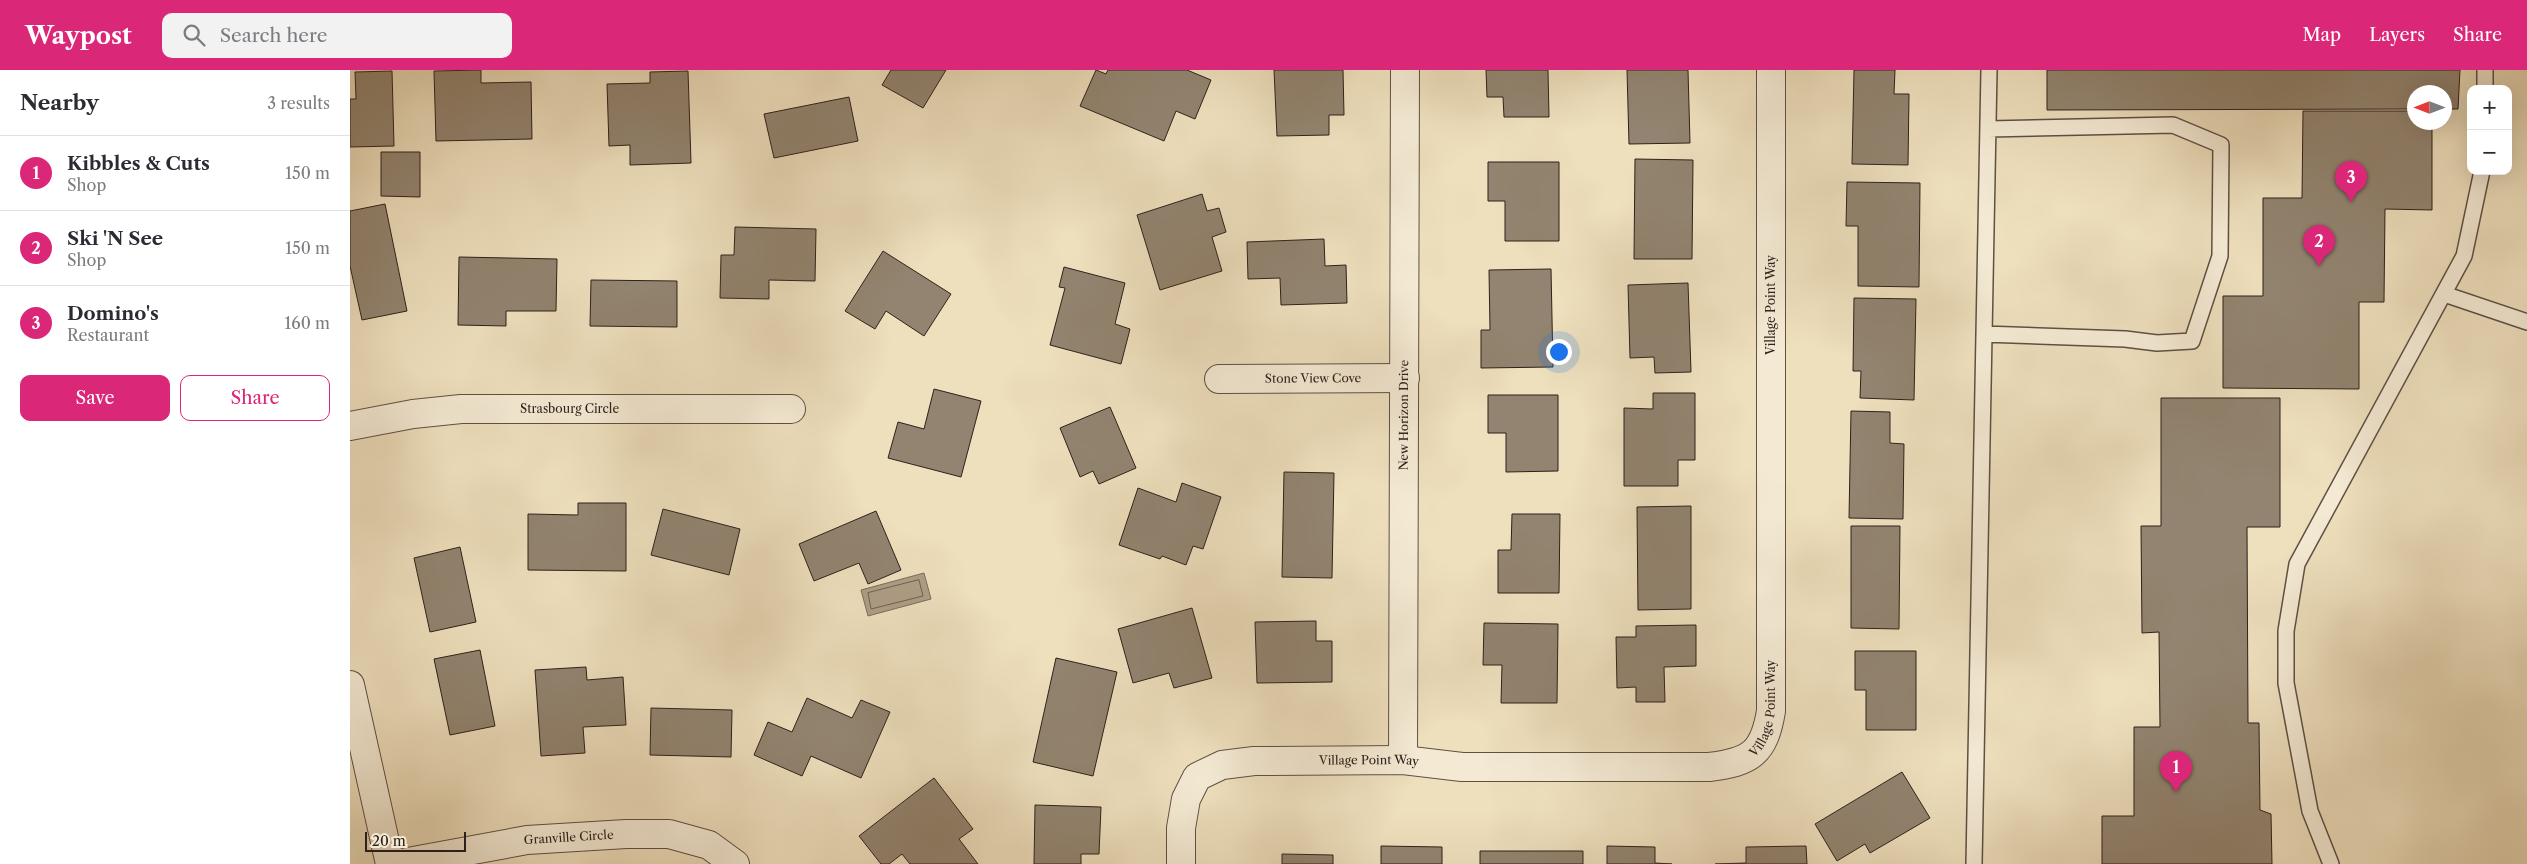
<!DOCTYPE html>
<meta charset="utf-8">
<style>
:root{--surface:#fff;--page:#f2f2f3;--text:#2b2b33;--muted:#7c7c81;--line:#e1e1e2;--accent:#db2777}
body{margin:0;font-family:"Libre Caslon Text",serif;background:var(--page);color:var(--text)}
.controls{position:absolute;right:15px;top:15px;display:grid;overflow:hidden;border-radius:10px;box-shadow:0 5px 20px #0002}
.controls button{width:45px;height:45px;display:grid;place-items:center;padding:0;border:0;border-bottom:1px solid var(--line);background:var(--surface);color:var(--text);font:25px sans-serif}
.compass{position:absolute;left:2057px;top:15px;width:45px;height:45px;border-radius:50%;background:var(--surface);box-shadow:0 5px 20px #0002;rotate:270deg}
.scale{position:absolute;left:15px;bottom:12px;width:101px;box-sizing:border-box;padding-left:5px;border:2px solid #2e211c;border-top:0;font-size:14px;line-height:18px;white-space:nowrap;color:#2e211c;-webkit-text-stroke:4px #f4ead4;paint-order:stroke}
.you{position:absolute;left:1208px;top:281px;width:18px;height:18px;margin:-12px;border:4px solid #fff;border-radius:50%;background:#1a73e8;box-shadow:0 0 0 8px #1a73e833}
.badge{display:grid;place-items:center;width:32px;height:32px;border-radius:50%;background:var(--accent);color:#fff;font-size:16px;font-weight:700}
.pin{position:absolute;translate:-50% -41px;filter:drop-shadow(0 1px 2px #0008)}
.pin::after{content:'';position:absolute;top:26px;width:18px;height:15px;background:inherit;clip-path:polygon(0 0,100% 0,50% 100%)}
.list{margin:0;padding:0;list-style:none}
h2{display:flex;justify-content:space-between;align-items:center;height:65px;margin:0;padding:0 20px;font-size:21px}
h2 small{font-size:16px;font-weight:400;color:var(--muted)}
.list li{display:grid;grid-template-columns:32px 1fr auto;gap:15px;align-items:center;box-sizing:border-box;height:75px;padding:0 20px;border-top:1px solid var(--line)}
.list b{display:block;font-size:19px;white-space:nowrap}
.list p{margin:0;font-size:16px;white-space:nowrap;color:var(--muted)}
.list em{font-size:16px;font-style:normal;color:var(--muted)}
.actions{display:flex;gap:10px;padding:15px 20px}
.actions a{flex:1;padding:11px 0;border:1px solid var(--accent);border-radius:10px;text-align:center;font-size:18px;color:var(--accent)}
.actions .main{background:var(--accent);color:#fff}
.icon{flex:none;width:28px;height:28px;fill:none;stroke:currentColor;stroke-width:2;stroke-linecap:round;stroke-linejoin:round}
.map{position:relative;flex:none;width:2177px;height:794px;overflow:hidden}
header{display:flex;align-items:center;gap:30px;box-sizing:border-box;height:70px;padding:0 25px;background:var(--accent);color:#fff}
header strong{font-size:24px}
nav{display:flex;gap:28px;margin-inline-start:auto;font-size:18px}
.search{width:350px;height:45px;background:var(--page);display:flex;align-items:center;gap:12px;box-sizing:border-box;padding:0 18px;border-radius:10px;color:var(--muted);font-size:19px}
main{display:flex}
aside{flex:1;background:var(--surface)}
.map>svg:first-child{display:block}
.water{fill:#ad9e86;stroke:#7a6c5c}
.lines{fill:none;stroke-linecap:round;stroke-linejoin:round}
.shore{stroke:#6e6051;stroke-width:1}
.building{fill:#928470;stroke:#2e211c}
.lane-casing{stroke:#5e5044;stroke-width:18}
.street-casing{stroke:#5e5044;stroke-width:30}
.lane{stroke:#f4ead4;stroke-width:15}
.street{stroke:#f4ead4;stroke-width:28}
.labels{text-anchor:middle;stroke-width:4.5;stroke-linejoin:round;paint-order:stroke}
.street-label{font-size:12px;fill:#2e211c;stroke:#f4ead4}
</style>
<header>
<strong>Waypost</strong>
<div class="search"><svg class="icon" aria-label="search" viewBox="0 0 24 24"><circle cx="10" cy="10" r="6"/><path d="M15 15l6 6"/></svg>Search here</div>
<nav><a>Map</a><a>Layers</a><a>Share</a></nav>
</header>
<main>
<aside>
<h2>Nearby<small>3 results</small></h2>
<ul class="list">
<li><span class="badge">1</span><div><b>Kibbles &amp; Cuts</b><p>Shop</p></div><em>150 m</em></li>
<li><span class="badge">2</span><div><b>Ski 'N See</b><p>Shop</p></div><em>150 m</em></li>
<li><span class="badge">3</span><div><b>Domino's</b><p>Restaurant</p></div><em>160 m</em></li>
</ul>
<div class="actions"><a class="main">Save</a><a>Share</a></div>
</aside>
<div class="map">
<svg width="2177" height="794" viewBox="0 0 2177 794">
<rect width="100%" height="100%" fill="#eedfbd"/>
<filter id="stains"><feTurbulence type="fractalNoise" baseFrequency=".004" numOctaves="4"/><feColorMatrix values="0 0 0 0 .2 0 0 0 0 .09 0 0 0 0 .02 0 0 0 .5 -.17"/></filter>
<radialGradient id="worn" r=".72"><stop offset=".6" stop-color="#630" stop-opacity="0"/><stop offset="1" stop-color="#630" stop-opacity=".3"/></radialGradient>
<path class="water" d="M574 503 581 529 518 546 511 520Z"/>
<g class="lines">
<path class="shore" d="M569 510 573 526 521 539 518 523Z"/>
</g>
<path class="building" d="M131 0V13L181 12 182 69 86 71 84 1Z
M541 0H596L573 38 532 15Z
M746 0 756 4 758 0H837L861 10 845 49 826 41 814 71 730 36Z
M924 0H993L994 45H979V65L927 66Z
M1136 0H1198L1199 47H1154L1153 27H1137Z
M1277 0H1338L1340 73 1279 74Z
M1504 0H1545L1544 24H1559L1558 95 1502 94Z
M1697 0H2110L2108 39H2094V22H2064V39L1697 40Z
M42 1 44 76 0 77V29H6L5 2Z
M338 1 341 93 280 95V75L259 76 257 14 300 13V2Z
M499 27 508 71 424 88 414 44Z
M1953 41H2064V52H2082V140L2035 139 2034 232H2009V319L1873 318V226H1913V128H1952Z
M31 82H70V127L31 126Z
M1285 89 1343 90 1342 189H1284Z
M1138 92H1209V171H1155V131H1138Z
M1497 112 1570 113 1569 217 1508 216V156H1496Z
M852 124 857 141 869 138 876 162 862 167 872 201 810 220 787 145Z
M35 134 57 241 12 250 0 196V141Z
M385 157 466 159 465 211 419 210V229L370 228 371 185H384Z
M974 169 975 196 996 195 997 233 931 235 930 208 898 209 897 172Z
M533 181 601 224 574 266 536 241 525 259 495 241Z
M109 187 207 189 206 241H156V256L108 255Z
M714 197 775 213 765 254 780 259 771 294 700 275 715 218 709 217Z
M1201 199 1203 297 1131 298V260H1140L1139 200Z
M241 210 327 211V257L240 256Z
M1338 213 1341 302 1305 303 1304 287 1280 288 1278 215Z
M1504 228 1566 229 1564 330 1510 328 1511 301H1503Z
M584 319 631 331 611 407 538 388 548 352 574 359Z
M1303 323H1345V390H1328V416H1274V338L1303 339Z
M1138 325H1208V401L1156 402V363H1138Z
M1811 328H1930V457H1897L1898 653H1909L1910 740 1921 744 1922 794H1752V746H1784V657H1810L1809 562 1792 563 1791 456H1811Z
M760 337 786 398 749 414 743 401 730 407 710 358Z
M1501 341 1540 342V373L1554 374 1553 449 1499 448Z
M934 402 984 403 982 508 932 507Z
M832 413 871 427 853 479 843 476 836 495 812 486 810 489 769 475 788 418 826 432Z
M228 433H276V501L178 500V444L228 445Z
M1341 436V539L1288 540 1287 437Z
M313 439 390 459 379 505 301 485Z
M526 441 551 500 518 514 509 493 464 511 449 474Z
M1162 444H1210L1209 523H1148V480H1161Z
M1501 456H1550L1549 559 1501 558Z
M110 477 126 552 80 562 64 488Z
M842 538 862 608 824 618 819 603 783 613 768 559Z
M966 551V571H982V612L907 613 905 552Z
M1134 553 1208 554 1207 633H1151L1152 595H1133Z
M1346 555V596L1314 597 1315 632H1286V617L1267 618 1266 567H1286V556Z
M130 580 145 656 100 665 84 589Z
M1505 581H1566V660H1516V620H1505Z
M706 588 767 602 743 706 683 692Z
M236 597 237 610 273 607 276 655 233 657 235 683 191 686 185 600Z
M457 628 502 648 511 630 540 642 511 708 461 686 452 706 404 685 418 652 442 662Z
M301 638 382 640 381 687 300 685Z
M1552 702 1580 748 1520 783 1515 774 1487 791 1465 754Z
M584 708 623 759 609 769 628 794H560L552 784 539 794H531L509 766Z
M685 735 751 737 749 784H731V794H684Z
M1031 776 1092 777V794H1031Z
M1257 776 1305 777V793L1322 794H1257Z
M1456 776 1457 794H1365L1396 793V777Z
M1130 781H1233V794H1130Z
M932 784 983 785V794H932Z"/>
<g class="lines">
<defs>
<path id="lane" d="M2135 19V0
M2094 224 2177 252
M1634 264 1775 269 1807 273 1842 271 1870 186 1871 75 1823 55 1638 59
M1624 794 1639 0
M1981 794 1960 741 1936 613V561L1947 494 2114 186 2132 101"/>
<g id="street">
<path id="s1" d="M869 309 1055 308"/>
<path id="s2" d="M0 356 63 344 111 339H441"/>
<path d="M0 615 40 794"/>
<path id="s3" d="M1053 690 1055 0"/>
<path id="s4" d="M47 794 177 770 276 764H319L359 775 385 794"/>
<path id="s5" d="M831 794V758L836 729 847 707 872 695 904 691 1053 690 1112 697H1359C1401 692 1414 683 1421 641V0"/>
</g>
</defs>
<use href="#lane" class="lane-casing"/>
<use href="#street" class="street-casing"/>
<use href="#lane" class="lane"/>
<use href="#street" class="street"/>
</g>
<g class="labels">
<g class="street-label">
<text transform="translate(1421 235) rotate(-90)" y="4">Village Point Way</text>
<text dy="4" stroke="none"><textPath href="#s1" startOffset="94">Stone View Cove</textPath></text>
<text dy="4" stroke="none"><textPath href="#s2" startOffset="221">Strasbourg Circle</textPath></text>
<text dy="4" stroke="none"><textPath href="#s3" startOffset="345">New Horizon Drive</textPath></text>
<text dy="4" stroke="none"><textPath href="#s5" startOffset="700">Village Point Way</textPath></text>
<text dy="4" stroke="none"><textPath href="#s5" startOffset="265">Village Point Way</textPath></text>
<text dy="4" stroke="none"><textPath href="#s4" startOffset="174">Granville Circle</textPath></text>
</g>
</g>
<rect width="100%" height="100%" filter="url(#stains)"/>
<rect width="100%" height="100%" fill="url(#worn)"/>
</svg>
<div class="controls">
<button>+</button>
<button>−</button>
</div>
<svg class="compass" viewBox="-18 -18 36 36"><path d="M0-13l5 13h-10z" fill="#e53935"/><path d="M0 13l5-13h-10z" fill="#7c7c81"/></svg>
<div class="scale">20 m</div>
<div class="you"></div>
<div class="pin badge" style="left:1826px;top:722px">1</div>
<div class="pin badge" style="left:1969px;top:196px">2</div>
<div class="pin badge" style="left:2001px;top:132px">3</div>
</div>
</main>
